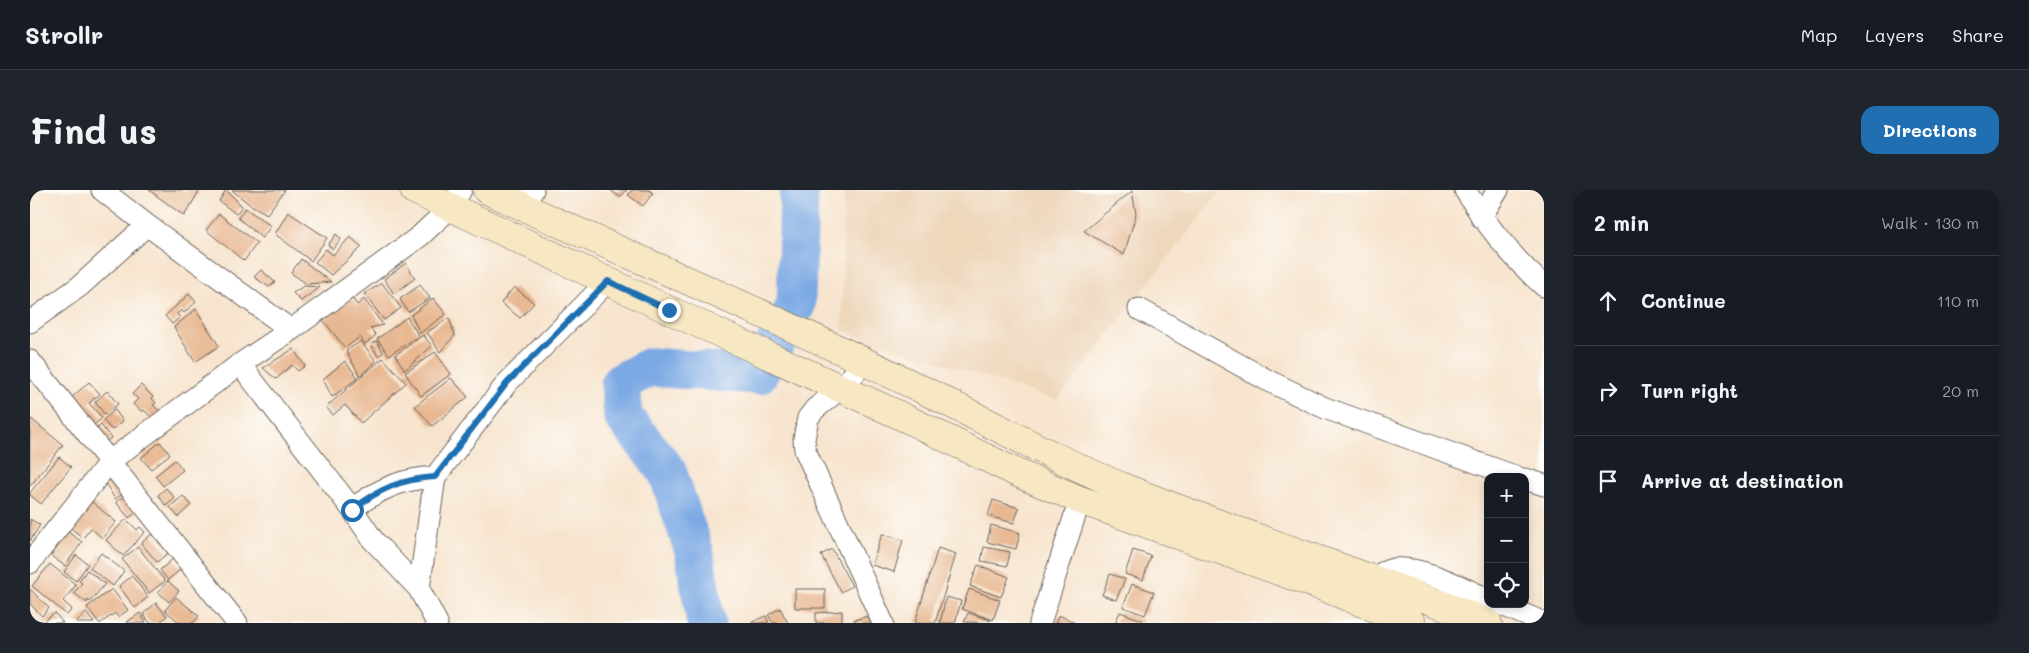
<!DOCTYPE html>
<meta charset="utf-8">
<style>
:root{--surface:#171b24;--page:#20242c;--text:#f1f3f6;--muted:#9ea1a6;--line:#363941;--accent:#1f6fb2}
body{margin:0;font-family:Mali,sans-serif;background:var(--page);color:var(--text)}
.controls{position:absolute;right:15px;bottom:15px;display:grid;overflow:hidden;border-radius:10px;box-shadow:0 2px 8px #0003}
.controls button{width:45px;height:45px;display:grid;place-items:center;padding:0;border:0;border-bottom:1px solid var(--line);background:var(--surface);color:var(--text);font:25px sans-serif}
.stop{position:absolute;width:15px;height:15px;margin:-11px;border:4px solid #1f6fb2;border-radius:50%;background:#fff}
.stop.end{background:#1f6fb2;border-color:#fff;box-shadow:0 1px 5px #0008}
.list{margin:0;padding:0;list-style:none}
h2{display:flex;justify-content:space-between;align-items:center;height:65px;margin:0;padding:0 20px;font-size:21px}
h2 small{font-size:16px;font-weight:400;color:var(--muted)}
.list li{display:grid;grid-template-columns:32px 1fr auto;gap:15px;align-items:center;box-sizing:border-box;height:90px;padding:0 20px;border-top:1px solid var(--line)}
.list b{display:block;font-size:19px;white-space:nowrap}
.list em{font-size:16px;font-style:normal;color:var(--muted)}
.icon{flex:none;width:28px;height:28px;fill:none;stroke:currentColor;stroke-width:2;stroke-linecap:round;stroke-linejoin:round}
.map{position:relative;flex:none;width:1514px;height:433px;overflow:hidden;border-radius:15px}
header{display:flex;align-items:center;gap:30px;box-sizing:border-box;height:70px;padding:0 25px;background:var(--surface);border-bottom:1px solid var(--line)}
header strong{font-size:24px}
nav{display:flex;gap:28px;margin-inline-start:auto;font-size:18px}
.intro{display:flex;align-items:center;justify-content:space-between;box-sizing:border-box;height:120px;padding:0 30px}
h1{margin:0;font-size:35px}
.button{padding:12px 22px;border-radius:15px;background:var(--accent);color:#fff;font-size:18px;font-weight:700}
main{display:flex;gap:30px;padding:0 30px}
aside{flex:1;background:var(--surface);border-radius:15px;box-shadow:0 2px 8px #0003}
.map>svg:first-child{display:block}
.built{fill:#eed7bb}
.lines{fill:none;stroke-linecap:round;stroke-linejoin:round}
.river{stroke:#7aa9e4;stroke-width:39}
.building{fill:#e8b892}
.street-casing{stroke:#69625a;stroke-width:23}
.secondary-casing{stroke:#69625a;stroke-width:29}
.street{stroke:#fff;stroke-width:21}
.secondary{stroke:#f7e8c3;stroke-width:28}
.route{stroke:#1f6fb2;stroke-width:6}
</style>
<header>
<strong>Strollr</strong>
<nav><a>Map</a><a>Layers</a><a>Share</a></nav>
</header>
<div class="intro"><h1>Find us</h1><a class="button">Directions</a></div>
<main>
<div class="map">
<svg width="1514" height="433" viewBox="0 0 1514 433">
<rect width="100%" height="100%" fill="#fdfcf7"/>
<filter id="ink" filterUnits="userSpaceOnUse"><feTurbulence type="fractalNoise" baseFrequency=".02" numOctaves="2"/><feDisplacementMap in="SourceGraphic" scale="10" xChannelSelector="R" yChannelSelector="G"/><feConvolveMatrix kernelMatrix="1 2 1 2 8 2 1 2 1" color-interpolation-filters="sRGB"/></filter>
<filter id="wash" filterUnits="userSpaceOnUse"><feTurbulence type="fractalNoise" baseFrequency=".0096" numOctaves="4" result="noise"/><feDisplacementMap in="SourceGraphic" scale="20" xChannelSelector="R" yChannelSelector="G"/><feGaussianBlur stdDeviation="1.12" result="paint"/><feColorMatrix in="noise" values="0 0 0 0 0 0 0 0 0 0 0 0 0 0 0 0 0 1.4 0 .05"/><feComposite in="paint" operator="in"/></filter>
<g filter="url(#wash)">
<rect width="100%" height="100%" fill="#f7e4ce"/>
<path class="built" d="M814 0H1191L1027 210 812 141Z"/>
<g class="lines">
<path class="river" d="M676 433 664 361 637 281 593 226 590 193 620 177 728 185 766 115 769 0"/>
</g>
<g id="blocks">
<path class="building" d="M119 0H170L154 26Z
M196 0 212 16 206 24 189 11Z
M202 0H255L237 24 219 14Z
M580 0H597L590 7Z
M602 0H619L623 3 613 16 598 5Z
M1102 1 1106 24 1094 65 1054 41Z
M215 18 241 36 232 48 208 28Z
M258 22 297 48 281 71 245 44Z
M189 24 227 53 214 71 176 40Z
M306 44 311 49 303 59 298 55Z
M320 47 332 57 301 85 285 72 296 59 303 65Z
M271 69 301 92 277 94 261 83Z
M376 73 385 88 364 104 354 89Z
M231 80 245 92 239 97 224 87Z
M352 93 371 118 354 130 334 104Z
M390 95 400 108 378 122 370 109Z
M274 96 290 97 271 111 263 103Z
M484 97 504 113 490 128 471 113Z
M159 104 166 112 154 123 151 120 147 124 150 127 142 134 135 126Z
M322 108 327 115 334 109 353 135 340 138 346 145 335 154 330 147 315 158 293 130Z
M403 108 416 124 390 143 381 125Z
M166 119 189 156 165 172 144 137Z
M377 127 389 146 359 165 347 149Z
M419 128 425 145 410 162 397 142Z
M393 145 402 156 375 180 365 165Z
M331 151 346 171 330 186 316 161Z
M347 151 353 163 348 166 341 154Z
M263 159 275 176 268 181 262 175 246 189 233 178Z
M405 162 421 184 391 206 375 183Z
M353 168 376 193 331 233 315 215 303 225 296 217Z
M315 171 328 188 302 207 293 189Z
M421 188 438 207 402 236 385 216Z
M59 192 70 204 59 213 72 228 63 236 40 209Z
M111 195 123 207 122 209 126 213 123 215 132 223 125 231 114 220 112 222 103 214 108 209 102 204Z
M77 201 88 214 75 225 65 212Z
M85 220 93 231 82 240 73 230Z
M0 228 33 255 0 296Z
M71 235 81 248 72 254 63 241Z
M130 252 140 264 121 279 111 268Z
M29 267 41 277 11 314 0 305V303Z
M145 270 153 280 133 296 125 286Z
M82 284 94 303 85 309 73 289Z
M136 298 145 308 136 316 128 305Z
M95 305 108 321 99 328 86 312Z
M153 306 161 315 148 327 140 317Z
M963 310 989 318 984 333 958 326Z
M62 312 86 332 72 348 61 338 53 348 41 338Z
M0 329 10 335 0 351Z
M96 329 107 340 110 337 115 342 93 366 76 350Z
M961 335 990 343 986 359 957 352Z
M38 342 52 352 35 376 21 366Z
M122 344 138 363 127 372 111 353Z
M852 344 873 350 864 382 842 375Z
M108 357 135 391 119 403 92 369Z
M954 357 980 362 977 376 951 371Z
M908 358 926 364 905 433H885Z
M802 359 822 396 811 402 791 365Z
M1103 360 1121 366 1113 390 1095 384Z
M71 363 94 381 83 396 60 378Z
M46 365 58 374 46 391 34 382Z
M143 369 152 378 138 390 130 380Z
M20 374 46 395 33 411 42 419 37 425 2 396Z
M948 375 979 387 971 407 940 396Z
M57 380 75 394 60 412 58 410 57 413 44 403 52 393 49 391Z
M1080 384 1095 389 1086 410 1072 405Z
M102 386 118 407 105 418 89 396Z
M138 391 149 401 139 412 128 402Z
M1102 394 1124 402 1115 425 1093 417Z
M0 399 19 418 12 426 0 414Z
M82 399 98 420 88 427 85 423 71 433H69L57 417Z
M765 399H795V418H765Z
M939 399 970 410 963 430 932 419Z
M146 407 169 426 163 433H150L135 420Z
M916 407 931 411 925 433H910Z
M126 413 137 426 129 433H120L113 424Z
M750 418 758 433H743L738 425Z
M812 421V433H786V423Z
M1090 422 1112 430 1111 433H1085Z
M25 423 33 433H12Z
M56 423 64 433H48L47 431Z
M110 423 116 433H98L97 432Z
M938 423 960 430 959 433 934 432Z
M841 425 844 433H825L824 430Z
M1029 425 1045 433H1025Z
M736 426 739 433H720Z"/>
</g>
</g>
<g filter="url(#ink)">
<use href="#blocks" fill-opacity="0" stroke="#69625a" stroke-width="1"/>
<g class="lines">
<defs>
<path id="street" d="M72 0 117 35 261 140
M1435 0C1457 36 1482 68 1514 96
M492 17 503 0
M1451 27 1468 0
M1109 119 1237 190 1295 218 1487 287
M0 132 50 96 117 35
M0 171 207 433
M835 172 811 198 785 219 778 228 774 249 775 260 853 433
M210 174 322 319 343 350 389 399 407 433
M1495 289 1514 295
M322 319C349 299 371 289 405 287
M0 373 80 271 210 174 261 140 390 46 421 17 431 0
M1342 388C1349 385 1357 380 1364 379 1393 376 1432 398 1458 409
M389 399 405 287 477 193 578 91
M1470 414 1514 433
M1010 433 1050 310"/>
<path id="secondary" d="M384 0 639 120 869 225 985 282 1050 310 1293 397 1382 433
M457 0C598 66 742 125 881 194 953 229 1024 269 1098 299 1217 347 1340 385 1458 433"/>
</defs>
<use href="#street" class="street-casing"/>
<use href="#secondary" class="secondary-casing"/>
<use href="#street" class="street"/>
<use href="#secondary" class="secondary"/>
</g>
</g>
<g class="lines" filter="url(#ink)">
<path class="route" d="M322 320C349 299 371 289 405 287L477 193 578 91 639 120"/>
</g>
</svg>
<div class="controls">
<button>+</button>
<button>−</button>
<button><svg class="icon" aria-label="locate" viewBox="0 0 24 24"><circle cx="12" cy="12" r="6"/><path d="M12 2v4M12 18v4M2 12h4M18 12h4"/></svg></button>
</div>
<div class="stop" style="left:322px;top:320px"></div>
<div class="stop end" style="left:639px;top:120px"></div>
</div>
<aside>
<h2>2 min<small>Walk · 130 m</small></h2>
<ul class="list">
<li><svg class="icon" aria-label="ahead" viewBox="0 0 24 24"><path d="M12 20V5M6 11l6-6 6 6"/></svg><div><b>Continue</b></div><em>110 m</em></li>
<li><svg class="icon" aria-label="right" viewBox="0 0 24 24"><path d="M7 20v-9h11M14 6l5 5-5 5"/></svg><div><b>Turn right</b></div><em>20 m</em></li>
<li><svg class="icon" aria-label="arrive" viewBox="0 0 24 24"><path d="M6 21V4h12l-3 4 3 4H6"/></svg><div><b>Arrive at destination</b></div></li>
</ul>
</aside>
</main>
